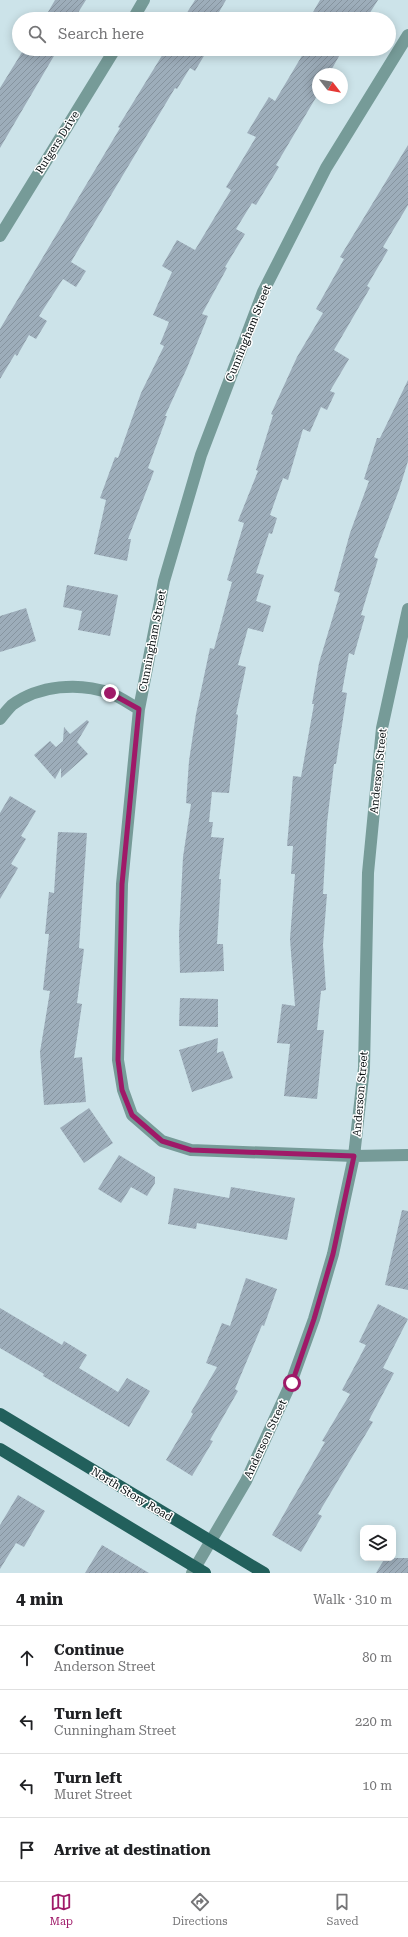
<!DOCTYPE html>
<meta charset="utf-8">
<style>
:root{--surface:#fff;--page:#f2f2f2;--text:#202124;--muted:#757577;--line:#e0e0e0;--accent:#9f1968}
body{margin:0;font-family:"Roboto Serif",serif;background:var(--page);color:var(--text)}
.controls{position:absolute;right:12px;bottom:12px;display:grid;overflow:hidden;border-radius:8px;box-shadow:0 2px 10px #0003}
.controls button{width:36px;height:36px;display:grid;place-items:center;padding:0;border:0;border-bottom:1px solid var(--line);background:var(--surface);color:var(--text);font:20px sans-serif}
.compass{position:absolute;left:312px;top:68px;width:36px;height:36px;border-radius:50%;background:var(--surface);box-shadow:0 2px 10px #0003;rotate:121deg}
.stop{position:absolute;width:12px;height:12px;margin:-9px;border:3px solid #9f1968;border-radius:50%;background:#fff}
.stop.end{background:#9f1968;border-color:#fff;box-shadow:0 1px 4px #0008}
.list{margin:0;padding:0;list-style:none}
h2{display:flex;justify-content:space-between;align-items:center;height:52px;margin:0;padding:0 16px;font-size:17px}
h2 small{font-size:13px;font-weight:400;color:var(--muted)}
.list li{display:grid;grid-template-columns:26px 1fr auto;gap:12px;align-items:center;box-sizing:border-box;height:64px;padding:0 16px;border-top:1px solid var(--line)}
.list b{display:block;font-size:15px;white-space:nowrap}
.list p{margin:0;font-size:13px;white-space:nowrap;color:var(--muted)}
.list em{font-size:13px;font-style:normal;color:var(--muted)}
.icon{flex:none;width:22px;height:22px;fill:none;stroke:currentColor;stroke-width:2;stroke-linecap:round;stroke-linejoin:round}
.map{position:relative;flex:none;width:408px;height:1573px;overflow:hidden}
.search{position:absolute;background:var(--surface);box-shadow:0 2px 10px #0003;left:12px;right:12px;top:12px;height:44px;display:flex;align-items:center;gap:10px;box-sizing:border-box;padding:0 14px;border-radius:22px;color:var(--muted);font-size:15px}
.sheet{height:308px;background:var(--surface)}
nav{display:flex;justify-content:space-around;align-items:center;box-sizing:border-box;height:56px;border-top:1px solid var(--line);background:var(--surface);font-size:11px;color:var(--muted)}
nav a{display:grid;justify-items:center;gap:2px}
nav .on{color:var(--accent)}
.map>svg:first-child{display:block}
.building{fill:url(#building-hatch)}
.lines{fill:none;stroke-linecap:round;stroke-linejoin:round}
.minor{stroke:#769b98;stroke-width:12}
.major{stroke:#22605c;stroke-width:12}
.route{stroke:#9f1968;stroke-width:5}
.labels{text-anchor:middle;stroke-width:3;stroke-linejoin:round;paint-order:stroke}
.street-label{font-size:11px;fill:#070e10;stroke:#fff}
</style>
<div class="map">
<svg width="408" height="1573" viewBox="0 0 408 1573">
<defs>
<pattern id="building-hatch" width="6" height="6" patternUnits="userSpaceOnUse"><rect width="6" height="6" fill="#9dadba"/><path d="M-1 1l2-2M0 6l6-6M5 7l2-2" fill="none" stroke="#86949f"/></pattern>
</defs>
<rect width="100%" height="100%" fill="#cce3e9"/>
<path class="building" d="M55 0H86L74 19H44Z
M195 0H226L215 19H183Z
M320 0H378L366 19H309Z
M24 49H58L0 148V88Z
M166 49H208L195 71 190 68 177 89 175 88 71 262 86 271 76 287 63 279 39 316 47 321 36 339 29 335 17 356 15 354 0 379V329L120 128 118 127Z
M306 49H343L329 74H318V94L276 165 279 167 256 205 252 203 236 229 245 234 225 267 227 268 202 314 208 316 187 368 165 416H167L148 468 154 471 128 539H131L127 561 94 554 106 500 100 498 115 457 118 458 141 393 164 346 160 344 169 322 153 315 172 272 162 266 177 240 195 250 231 190 226 187 256 137 247 133 269 97 275 101Z
M408 145V205L383 247 388 250 367 286 370 288 334 350 349 359 330 391 335 393 327 410 321 407 310 432 303 429 288 480 283 478 270 515 277 518 272 534 269 533 256 573 264 575 256 601 271 606 263 632 248 628 238 665 246 667 236 714 238 715 229 793 212 792 209 822H213L211 837 224 838 219 879H221L217 944H223L224 971 180 973 179 934 183 857 191 804 186 803 189 761 196 714 210 648 214 649 232 582 227 580 244 523 238 521 258 471 256 470 273 415 271 414 297 357 323 313 316 309 344 259 340 257Z
M408 380V461L399 490 374 557 378 559 361 615 365 616 354 655 349 653 342 692 347 693 336 764H334L327 823 323 894H327L323 945 326 990 321 991 317 1030H324L317 1099 284 1096 290 1044 277 1043 282 1004 295 1006 290 939 295 874H291L293 846H287L293 776 301 777 314 704H312L319 663 340 593 334 591 350 533 369 481 364 479 377 438H380Z
M67 585 118 595 110 636 78 630 82 611 63 607Z
M26 608 36 641 0 652V616Z
M87 720 89 722 77 742 88 754 61 778V768L55 779 34 755 50 741 56 747 63 741 64 727 70 734Z
M10 796 36 811 21 836 26 839 11 864 18 868 0 899V813Z
M58 832 87 833 79 948 84 949 77 1003 82 1004 74 1058 82 1057 86 1102 44 1105 40 1052 50 991 43 990 49 934H45L49 892 54 893Z
M180 998 218 999V1027L179 1026Z
M218 1038 217 1053 223 1051 233 1078 192 1092 179 1050Z
M89 1108 113 1143 84 1163 60 1128Z
M119 1155 155 1177V1183L147 1196 131 1187 121 1203 98 1189Z
M231 1187 295 1198 287 1240 197 1223 196 1229 168 1224 174 1188 229 1198Z
M402 1210 408 1211V1290L385 1285Z
M246 1278 277 1289 264 1326 262 1325 235 1389 238 1391 210 1440 213 1441 192 1476 166 1460 193 1414 191 1412 217 1367 206 1363 222 1323 230 1326Z
M378 1304 408 1319 383 1368 394 1373 369 1420 373 1422 318 1514 322 1516 301 1552 272 1535 325 1442 322 1441 350 1394 342 1390 366 1345 359 1342Z
M0 1308 62 1345 64 1341 87 1355 79 1368 118 1392 127 1378 150 1391 129 1427 43 1376 44 1374 0 1348Z
M18 1495 45 1511 24 1547 16 1543 0 1569V1525Z
M102 1545 149 1573H85Z
M385 1558H408V1573H376Z"/>
<g class="lines">
<path class="minor" d="M133 19 144 0
M408 35 326 168 263 292 201 455 164 581 139 709 122 884 118 1060 123 1090 132 1115 162 1141 191 1150 354 1156 408 1155
M0 236 115 49
M0 719C4 714 8 709 12 705 39 685 79 682 110 693 120 697 130 704 139 709
M192 1573 246 1481 291 1383 314 1319 333 1254 354 1156 364 1068 368 873 382 728 408 609"/>
<path class="major" d="M0 1414 264 1573
M0 1449 205 1573"/>
</g>
<g class="lines">
<path class="route" d="M110 693 139 709 122 884 118 1060 122 1090 132 1115 162 1141 191 1150 354 1156 333 1254 314 1319 292 1383"/>
</g>
<g class="labels">
<g class="street-label">
<text transform="translate(57 142) rotate(-58)" y="4">Rutgers Drive</text>
<text transform="translate(248 333) rotate(-68)" y="4">Cunningham Street</text>
<text transform="translate(152 641) rotate(-79)" y="4">Cunningham Street</text>
<text transform="translate(378 771) rotate(-84)" y="4">Anderson Street</text>
<text transform="translate(360 1094) rotate(-85)" y="4">Anderson Street</text>
<text transform="translate(265 1439) rotate(-65)" y="4">Anderson Street</text>
<text transform="translate(132 1494) rotate(31)" y="4">North Story Road</text>
</g>
</g>
</svg>
<div class="controls">
<button><svg class="icon" aria-label="layers" viewBox="0 0 24 24"><path d="M12 4l9 5-9 5-9-5zM3 14l9 5 9-5"/></svg></button>
</div>
<svg class="compass" viewBox="-18 -18 36 36"><path d="M0-13l5 13h-10z" fill="#e53935"/><path d="M0 13l5-13h-10z" fill="#757577"/></svg>
<div class="stop" style="left:292px;top:1383px"></div>
<div class="stop end" style="left:110px;top:693px"></div>
<div class="search"><svg class="icon" aria-label="search" viewBox="0 0 24 24"><circle cx="10" cy="10" r="6"/><path d="M15 15l6 6"/></svg>Search here</div>
</div>
<section class="sheet">
<h2>4 min<small>Walk · 310 m</small></h2>
<ul class="list">
<li><svg class="icon" aria-label="ahead" viewBox="0 0 24 24"><path d="M12 20V5M6 11l6-6 6 6"/></svg><div><b>Continue</b><p>Anderson Street</p></div><em>80 m</em></li>
<li><svg class="icon" aria-label="left" viewBox="0 0 24 24"><path d="M17 20v-9H6M10 6l-5 5 5 5"/></svg><div><b>Turn left</b><p>Cunningham Street</p></div><em>220 m</em></li>
<li><svg class="icon" aria-label="left" viewBox="0 0 24 24"><path d="M17 20v-9H6M10 6l-5 5 5 5"/></svg><div><b>Turn left</b><p>Muret Street</p></div><em>10 m</em></li>
<li><svg class="icon" aria-label="arrive" viewBox="0 0 24 24"><path d="M6 21V4h12l-3 4 3 4H6"/></svg><div><b>Arrive at destination</b></div></li>
</ul>
</section>
<nav>
<a class="on"><svg class="icon" aria-label="map" viewBox="0 0 24 24"><path d="M3 6l6-2 6 2 6-2v14l-6 2-6-2-6 2zM9 4v14M15 6v14"/></svg>Map</a>
<a><svg class="icon" aria-label="directions" viewBox="0 0 24 24"><path d="M12 3l9 9-9 9-9-9zM9 14v-3h6M13 9l2 2-2 2"/></svg>Directions</a>
<a><svg class="icon" aria-label="saved" viewBox="0 0 24 24"><path d="M7 4h10v16l-5-4-5 4z"/></svg>Saved</a>
</nav>
